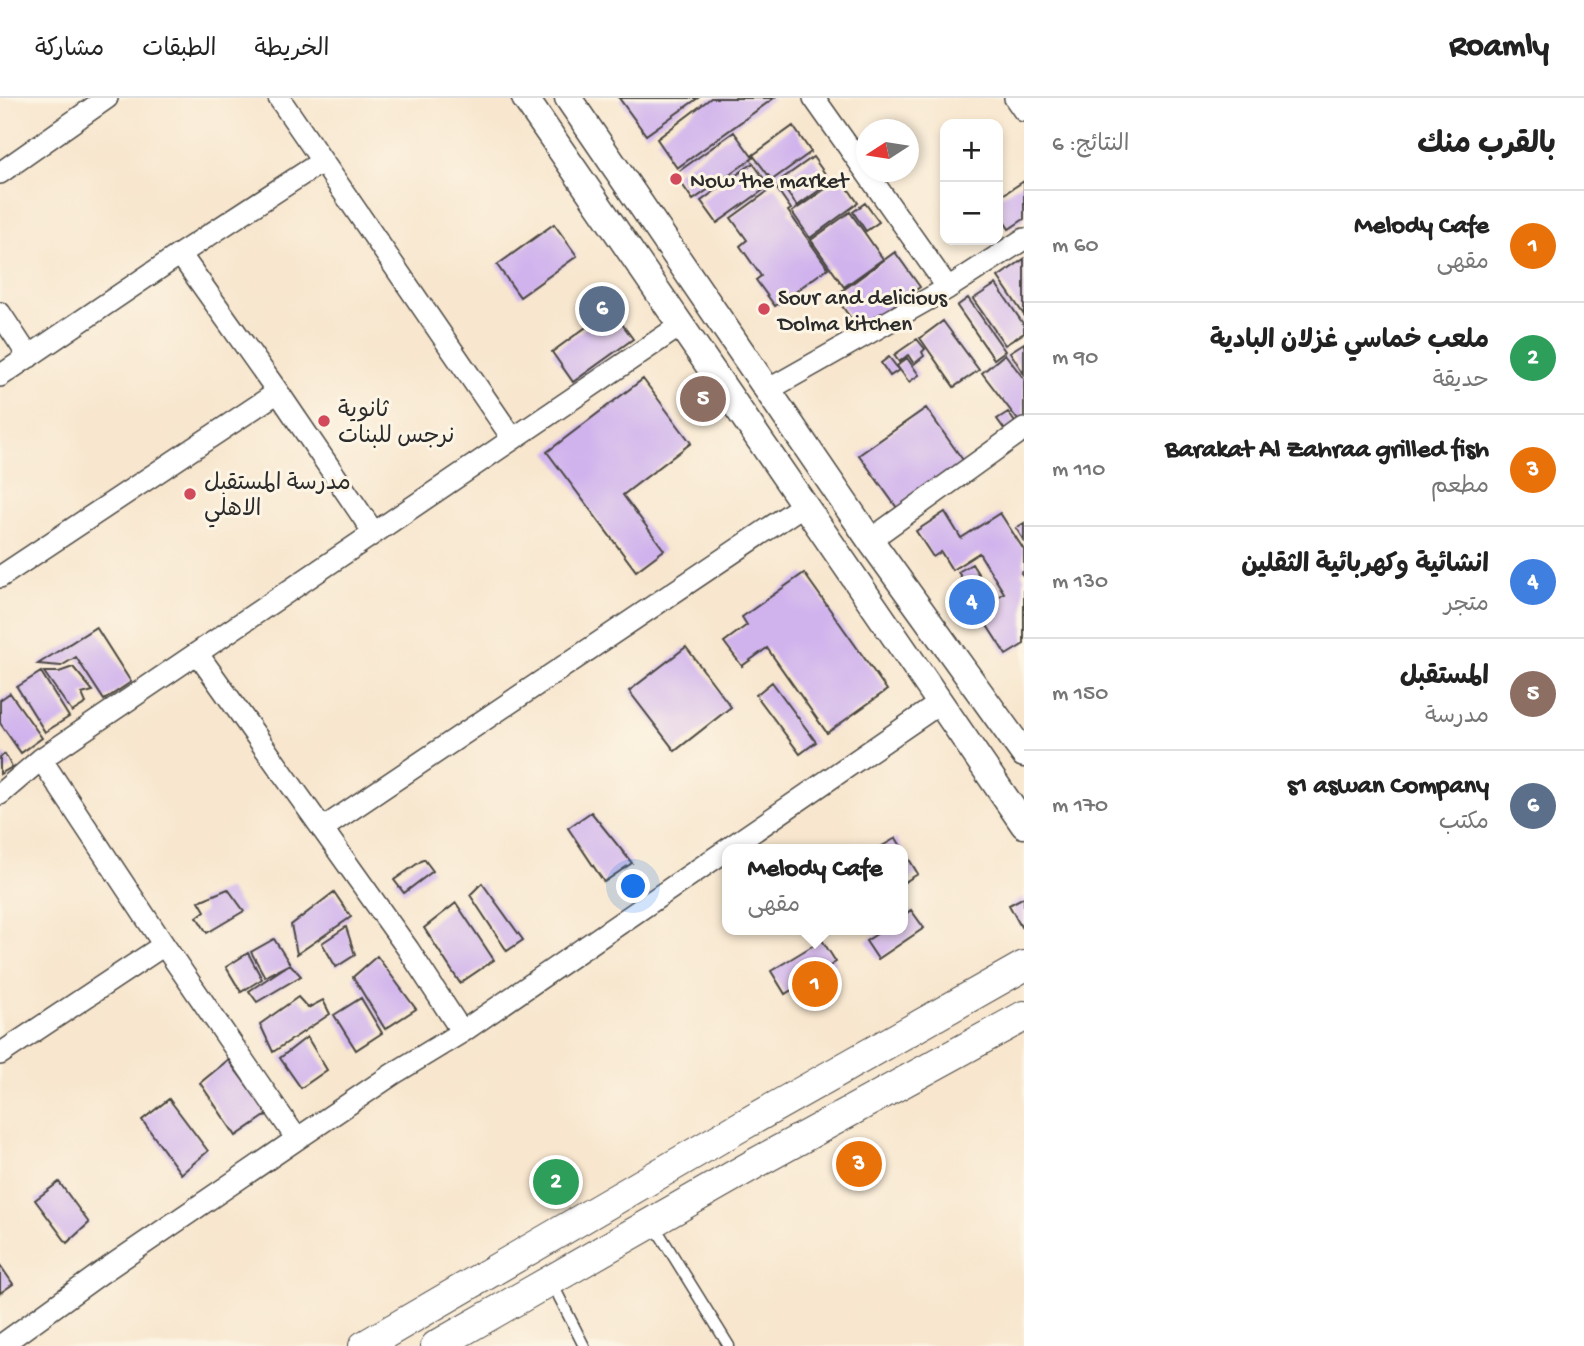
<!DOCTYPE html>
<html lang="ar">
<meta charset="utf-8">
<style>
:root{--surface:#fff;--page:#f6f6f6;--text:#222;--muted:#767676;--line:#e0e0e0;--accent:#111827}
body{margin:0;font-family:"Gochi Hand","Playpen Sans Arabic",sans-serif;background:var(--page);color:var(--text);direction:rtl}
.controls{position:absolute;right:21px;top:21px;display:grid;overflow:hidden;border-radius:14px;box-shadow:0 4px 10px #0003}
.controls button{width:63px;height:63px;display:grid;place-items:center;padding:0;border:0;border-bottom:2px solid var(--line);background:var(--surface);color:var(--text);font:35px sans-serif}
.compass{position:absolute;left:856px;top:21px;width:63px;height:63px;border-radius:50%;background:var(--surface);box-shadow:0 4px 10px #0003;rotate:258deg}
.you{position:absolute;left:634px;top:789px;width:24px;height:24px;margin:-18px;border:5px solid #fff;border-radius:50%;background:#1a73e8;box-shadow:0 0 0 10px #1a73e833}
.badge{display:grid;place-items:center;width:46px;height:46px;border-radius:50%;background:var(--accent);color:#fff;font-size:23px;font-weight:700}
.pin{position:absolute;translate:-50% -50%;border:4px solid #fff;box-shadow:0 2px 7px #0006}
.popup{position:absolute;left:722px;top:746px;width:186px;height:91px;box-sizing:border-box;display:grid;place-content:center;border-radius:14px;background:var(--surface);filter:drop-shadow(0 2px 5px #0005);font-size:23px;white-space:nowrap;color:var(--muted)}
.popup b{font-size:26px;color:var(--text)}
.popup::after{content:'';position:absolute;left:50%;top:100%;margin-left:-14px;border:14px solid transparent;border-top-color:var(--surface)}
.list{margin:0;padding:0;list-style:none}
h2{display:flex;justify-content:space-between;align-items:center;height:91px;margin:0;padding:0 28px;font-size:30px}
h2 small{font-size:23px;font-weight:400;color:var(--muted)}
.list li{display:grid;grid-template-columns:46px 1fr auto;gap:21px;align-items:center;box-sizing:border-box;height:112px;padding:0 28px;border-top:2px solid var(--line)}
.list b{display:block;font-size:26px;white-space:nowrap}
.list p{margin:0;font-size:23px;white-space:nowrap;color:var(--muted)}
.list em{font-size:23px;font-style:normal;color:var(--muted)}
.map{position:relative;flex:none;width:1024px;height:1248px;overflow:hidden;direction:ltr}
header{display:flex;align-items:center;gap:42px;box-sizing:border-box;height:98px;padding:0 35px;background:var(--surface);border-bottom:2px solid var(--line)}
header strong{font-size:33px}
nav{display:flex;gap:38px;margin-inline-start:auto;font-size:24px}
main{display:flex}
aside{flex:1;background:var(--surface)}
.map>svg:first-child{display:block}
.building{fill:#d0b3ed}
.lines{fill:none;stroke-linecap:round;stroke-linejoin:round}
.service-casing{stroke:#4a4743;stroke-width:13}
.minor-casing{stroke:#4a4743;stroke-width:24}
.tertiary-casing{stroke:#4a4743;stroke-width:29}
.secondary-casing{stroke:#4a4743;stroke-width:32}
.service{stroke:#fff;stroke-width:10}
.minor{stroke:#fff;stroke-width:21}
.tertiary{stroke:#fff;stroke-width:26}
.secondary{stroke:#fff;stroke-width:30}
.poi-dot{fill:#d1495b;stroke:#fcf5e5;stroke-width:2.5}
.labels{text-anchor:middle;stroke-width:6;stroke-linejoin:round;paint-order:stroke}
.poi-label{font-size:23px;fill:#2b2b2b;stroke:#fcf5e5;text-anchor:start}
</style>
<header>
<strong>Roamly</strong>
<nav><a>الخريطة</a><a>الطبقات</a><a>مشاركة</a></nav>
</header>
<main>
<aside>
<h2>بالقرب منك<small>النتائج: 6</small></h2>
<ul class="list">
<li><span class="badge" style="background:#e8710a">1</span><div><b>Melody Cafe</b><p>مقهى</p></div><em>60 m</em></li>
<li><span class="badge" style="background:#2e9e5b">2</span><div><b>ملعب خماسي غزلان البادية</b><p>حديقة</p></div><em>90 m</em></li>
<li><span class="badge" style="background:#e8710a">3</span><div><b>Barakat Al Zahraa grilled fish</b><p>مطعم</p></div><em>110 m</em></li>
<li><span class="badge" style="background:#3f7fe0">4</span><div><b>انشائية وكهربائية الثقلين</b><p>متجر</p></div><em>130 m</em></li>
<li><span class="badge" style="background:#8d6e63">5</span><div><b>المستقبل</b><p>مدرسة</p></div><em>150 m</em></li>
<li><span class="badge" style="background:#5c6f8a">6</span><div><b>s1 aswan Company</b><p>مكتب</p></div><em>170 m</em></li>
</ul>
</aside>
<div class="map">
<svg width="1024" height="1248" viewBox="0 0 1024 1248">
<rect width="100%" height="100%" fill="#fcf5e5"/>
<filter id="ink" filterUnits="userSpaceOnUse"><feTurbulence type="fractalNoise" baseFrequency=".0143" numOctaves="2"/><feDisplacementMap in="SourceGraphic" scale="14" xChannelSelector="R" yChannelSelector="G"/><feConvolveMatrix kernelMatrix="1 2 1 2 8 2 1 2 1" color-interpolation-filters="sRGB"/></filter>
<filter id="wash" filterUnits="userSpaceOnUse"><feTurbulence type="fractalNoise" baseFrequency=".00686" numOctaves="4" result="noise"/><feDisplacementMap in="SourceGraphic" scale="28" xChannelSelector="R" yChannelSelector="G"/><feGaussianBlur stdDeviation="1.57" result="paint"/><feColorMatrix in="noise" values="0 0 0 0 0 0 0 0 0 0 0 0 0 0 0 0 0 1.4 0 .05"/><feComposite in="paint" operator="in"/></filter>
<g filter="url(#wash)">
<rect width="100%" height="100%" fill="#f8e6ce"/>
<g id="blocks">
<path class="building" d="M619 0H698L646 37Z
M711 0H774L677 70 657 41Z
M793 28 811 54 772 82 753 57Z
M734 34 753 60 693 102 675 76Z
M813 59 831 84 797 108 779 83Z
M753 65 769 88 717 125 701 103Z
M841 80 858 105 810 140 792 114Z
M1024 83V121L1009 131 998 114V100Z
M775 88 791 111 788 113 828 170 775 208 756 182 761 178 740 148 747 142 731 120Z
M865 105 879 124 866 133 853 114Z
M850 114 883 161 844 189 811 142Z
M554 126 577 158 520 199 497 167Z
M895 154 920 189 859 232 835 198Z
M1024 161V217L998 179Z
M996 186 1024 227V235L1005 247 973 201Z
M968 200 1005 253 994 261 957 208Z
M611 211 633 241 573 284 552 254Z
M943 223 979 272 954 289 920 240Z
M917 241 925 251 922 254 924 258 914 266 908 257 899 264 894 257Z
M1024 245V276L1010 254Z
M1005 256 1024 281V330L982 275Z
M889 259 899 272 890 278 881 265Z
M907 260 919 277 909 284 897 268Z
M643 281 691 345 623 397 664 452 636 473 547 354Z
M926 310 965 365 900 414 859 357Z
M1008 314 1020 332 1010 339 997 321Z
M945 414 961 440 1000 415 1024 452V473L1021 475 1024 479V546L1006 557 977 512 1004 495 979 455 952 472 941 454 933 459 916 433Z
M1024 425V443L1016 430Z
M972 466 982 482 969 491 958 474Z
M804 475 887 592 827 635 767 550 742 568 724 544 747 527 742 519Z
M96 529 131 584 104 602 76 559 61 568 38 566Z
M686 549 731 609 675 653 629 593Z
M73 569 93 593 82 596 86 605 72 614 44 574H59Z
M41 574 69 619 45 634 17 589Z
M772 584 816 644 800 656 756 597Z
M10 595 42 640 21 655 0 625V602Z
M5 656 12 669 0 676V659Z
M591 714 632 765 604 784 568 730Z
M896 740 918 776 903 785V751H877Z
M424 761 433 773 404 795 394 782Z
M482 785 523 842 507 853 470 797Z
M228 791 244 813 207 835 197 819 205 813 199 803Z
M334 794 351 819 297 856 291 827Z
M1024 799V825L1021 829 1009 807Z
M456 805 494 862 460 885 424 830Z
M911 812 924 830 878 861 866 843 883 832H903V818Z
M346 829 355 857 336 869 322 845Z
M274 841 290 866 265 879 251 854Z
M822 842 836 864 785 896 771 873Z
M248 855 262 881 241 894 226 869Z
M377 858 416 911 385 931 353 879Z
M290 866 301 878 257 904 249 893Z
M298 899 308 910 323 902 330 916 273 954 260 926Z
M361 900 382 935 356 952 334 917Z
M307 939 327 972 301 990 280 960Z
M228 962 268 1016 236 1038 200 985Z
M169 1001 208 1053 181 1076 142 1022Z
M59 1084 89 1125 67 1145 35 1102Z
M0 1167 13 1186 0 1195Z"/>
</g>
</g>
<g filter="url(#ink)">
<use href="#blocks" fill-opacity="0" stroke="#4a4743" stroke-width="2"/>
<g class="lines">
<defs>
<path id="service" d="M654 1127 729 1248
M552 1185 584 1248"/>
<path id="minor" d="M279 0 513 341
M814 0 948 190
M1015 0 1024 13
M0 75 107 0
M180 156 278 294 374 435
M0 215 29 259
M0 278 180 156 321 64
M766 293 948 190 1024 141
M870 442 1024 331
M0 479 278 294
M197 555 408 851 462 934
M41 661 164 847 297 1041
M0 696 41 661 681 227
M322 731 805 406
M728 751 940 605
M0 956 164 847
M0 1248 101 1175 297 1041 393 976 462 934 728 751"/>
<path id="tertiary" d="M525 0 1024 727
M568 0 870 442 1024 656"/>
<path id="secondary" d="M364 1248 736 1031 1024 868
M436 1248 756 1065 1024 918"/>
</defs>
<use href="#service" class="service-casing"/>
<use href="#minor" class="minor-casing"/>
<use href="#tertiary" class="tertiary-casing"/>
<use href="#secondary" class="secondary-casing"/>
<use href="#service" class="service"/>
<use href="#minor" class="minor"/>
<use href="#tertiary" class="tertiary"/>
<use href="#secondary" class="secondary"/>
</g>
</g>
<g class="poi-dot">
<circle cx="676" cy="81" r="7"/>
<circle cx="764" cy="211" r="7"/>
<circle cx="324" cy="323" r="7"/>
<circle cx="190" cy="396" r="7"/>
</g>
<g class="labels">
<g class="poi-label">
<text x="690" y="89">Now the market</text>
<text x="778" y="206">Sour and delicious<tspan x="778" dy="26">Dolma kitchen</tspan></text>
<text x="338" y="318">ثانوية<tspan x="338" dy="26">نرجس للبنات</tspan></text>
<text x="204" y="391">مدرسة المستقبل<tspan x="204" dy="26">الاهلي</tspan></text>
</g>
</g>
</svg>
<div class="controls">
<button>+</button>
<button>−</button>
</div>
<svg class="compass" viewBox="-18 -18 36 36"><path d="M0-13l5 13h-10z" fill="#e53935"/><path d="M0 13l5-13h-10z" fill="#767676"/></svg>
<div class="you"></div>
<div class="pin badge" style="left:815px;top:886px;background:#e8710a">1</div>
<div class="popup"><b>Melody Cafe</b>مقهى</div>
<div class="pin badge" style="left:556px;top:1084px;background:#2e9e5b">2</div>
<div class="pin badge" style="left:859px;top:1066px;background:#e8710a">3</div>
<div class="pin badge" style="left:972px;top:504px;background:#3f7fe0">4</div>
<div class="pin badge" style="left:703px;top:301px;background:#8d6e63">5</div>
<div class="pin badge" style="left:602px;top:211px;background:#5c6f8a">6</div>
</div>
</main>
